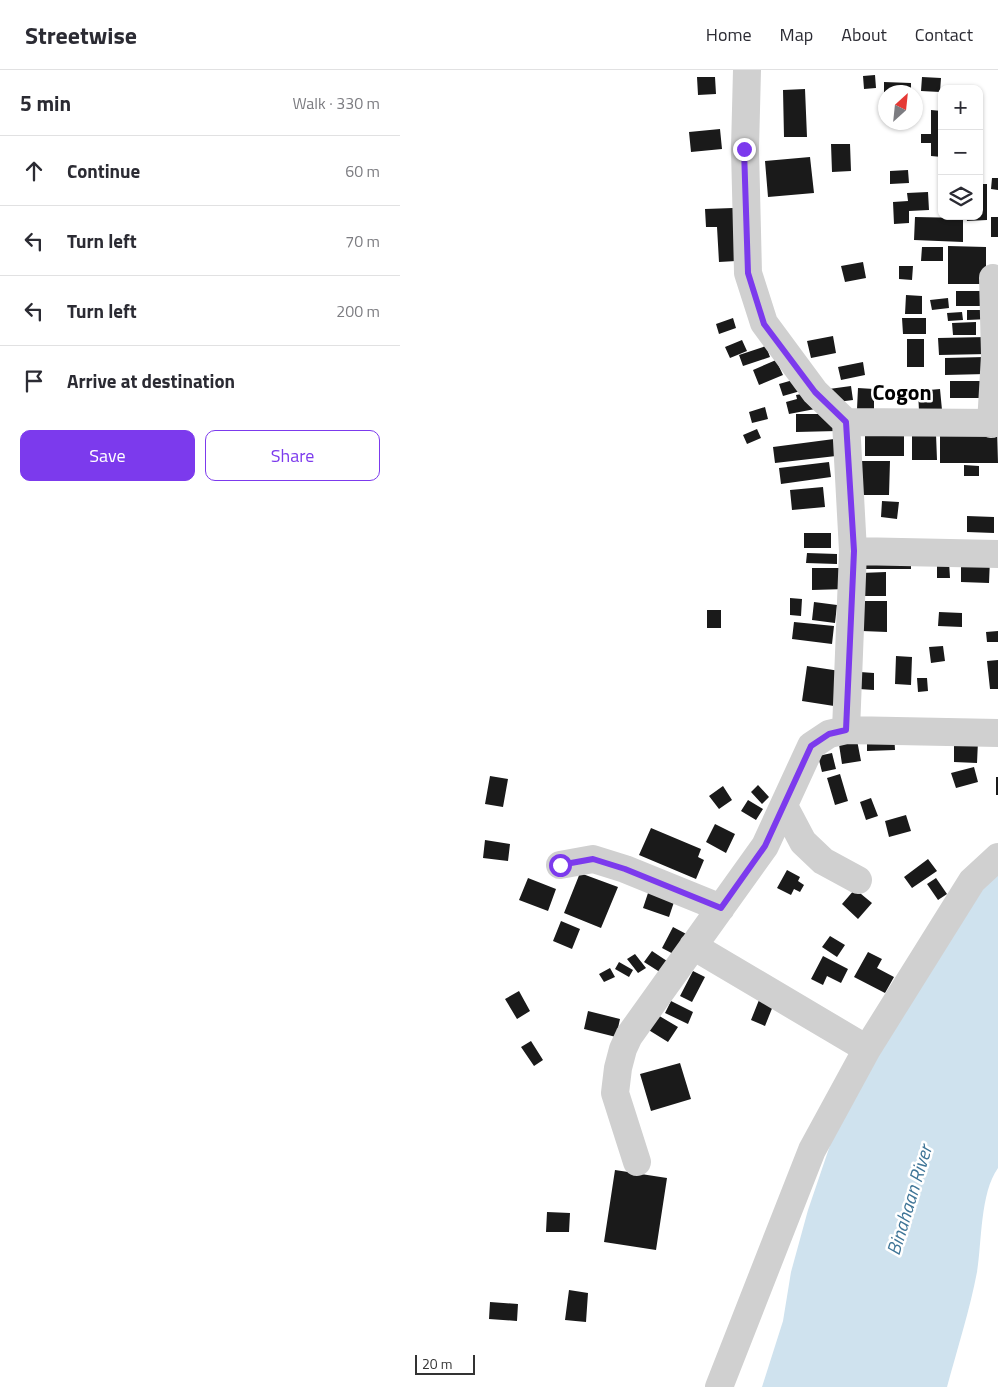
<!DOCTYPE html>
<meta charset="utf-8">
<style>
:root{--surface:#fff;--page:#f2f2f3;--text:#2b2b33;--muted:#7c7c81;--line:#e1e1e2;--accent:#7c3aed}
body{margin:0;font-family:"Titillium Web",sans-serif;background:var(--page);color:var(--text)}
.controls{position:absolute;right:15px;top:15px;display:grid;overflow:hidden;border-radius:10px;box-shadow:0 1px 4px #0004}
.controls button{width:45px;height:45px;display:grid;place-items:center;padding:0;border:0;border-bottom:1px solid var(--line);background:var(--surface);color:var(--text);font:25px sans-serif}
.compass{position:absolute;left:478px;top:15px;width:45px;height:45px;border-radius:50%;background:var(--surface);box-shadow:0 1px 4px #0004;rotate:27deg}
.scale{position:absolute;left:15px;bottom:12px;width:60px;box-sizing:border-box;padding-left:5px;border:2px solid #333;border-top:0;font-size:14px;line-height:18px;white-space:nowrap;color:#333;-webkit-text-stroke:4px #fff;paint-order:stroke}
.stop{position:absolute;width:15px;height:15px;margin:-11px;border:4px solid #7c3aed;border-radius:50%;background:#fff}
.stop.end{background:#7c3aed;border-color:#fff;box-shadow:0 1px 5px #0008}
.list{margin:0;padding:0;list-style:none}
h2{display:flex;justify-content:space-between;align-items:center;height:65px;margin:0;padding:0 20px;font-size:21px}
h2 small{font-size:16px;font-weight:400;color:var(--muted)}
.list li{display:grid;grid-template-columns:32px 1fr auto;gap:15px;align-items:center;box-sizing:border-box;height:70px;padding:0 20px;border-top:1px solid var(--line)}
.list b{display:block;font-size:19px;white-space:nowrap}
.list em{font-size:16px;font-style:normal;color:var(--muted)}
.actions{display:flex;gap:10px;padding:15px 20px}
.actions a{flex:1;padding:11px 0;border:1px solid var(--accent);border-radius:10px;text-align:center;font-size:18px;color:var(--accent)}
.actions .main{background:var(--accent);color:#fff}
.icon{flex:none;width:28px;height:28px;fill:none;stroke:currentColor;stroke-width:2;stroke-linecap:round;stroke-linejoin:round}
.map{position:relative;flex:none;width:598px;height:1317px;overflow:hidden}
header{display:flex;align-items:center;gap:30px;box-sizing:border-box;height:70px;padding:0 25px;background:var(--surface);border-bottom:1px solid var(--line)}
header strong{font-size:24px}
nav{display:flex;gap:28px;margin-inline-start:auto;font-size:18px}
main{display:flex}
aside{flex:1;background:var(--surface)}
.map>svg:first-child{display:block}
.water{fill:#cfe2ee}
.building{fill:#1a1a1a}
.lines{fill:none;stroke-linecap:round;stroke-linejoin:round}
.minor{stroke:#d0d0d0;stroke-width:28}
.route{stroke:#7c3aed;stroke-width:6}
.labels{text-anchor:middle;stroke-width:5;stroke-linejoin:round;paint-order:stroke}
.water-label{font-size:19px;font-style:italic;fill:#3f7597;stroke:#fff}
.district-label{font-size:22px;font-weight:bold;fill:#000;stroke:#fff}
</style>
<header>
<strong>Streetwise</strong>
<nav><a>Home</a><a>Map</a><a>About</a><a>Contact</a></nav>
</header>
<main>
<aside>
<h2>5 min<small>Walk · 330 m</small></h2>
<ul class="list">
<li><svg class="icon" aria-label="ahead" viewBox="0 0 24 24"><path d="M12 20V5M6 11l6-6 6 6"/></svg><div><b>Continue</b></div><em>60 m</em></li>
<li><svg class="icon" aria-label="left" viewBox="0 0 24 24"><path d="M17 20v-9H6M10 6l-5 5 5 5"/></svg><div><b>Turn left</b></div><em>70 m</em></li>
<li><svg class="icon" aria-label="left" viewBox="0 0 24 24"><path d="M17 20v-9H6M10 6l-5 5 5 5"/></svg><div><b>Turn left</b></div><em>200 m</em></li>
<li><svg class="icon" aria-label="arrive" viewBox="0 0 24 24"><path d="M6 21V4h12l-3 4 3 4H6"/></svg><div><b>Arrive at destination</b></div></li>
</ul>
<div class="actions"><a class="main">Save</a><a>Share</a></div>
</aside>
<div class="map">
<svg width="598" height="1317" viewBox="0 0 598 1317">
<rect width="100%" height="100%" fill="#fff"/>
<path class="water" d="M598 792V1098C580 1123 582 1172 577 1202 570 1239 557 1280 547 1317H362L383 1251 391 1202 408 1140 440 1046Z"/>
<path class="building" d="M475 5 476 18 464 19 463 6Z
M297 7H315L316 24 298 25Z
M522 7 541 8 540 22 521 21Z
M484 12 511 13V22H484Z
M405 19 407 67H384L383 20Z
M531 40 542 41V87L531 86V73H521V64H531Z
M320 59 322 79 291 82 289 62Z
M431 74H450L451 101 432 102Z
M410 87 414 123 368 127 365 91Z
M508 100 509 113 490 114V101Z
M592 108H598V120L591 119Z
M579 114H587V150L567 151 566 146H579Z
M528 122 529 140 509 141V153L494 154 493 132 508 131 507 123Z
M333 138 336 191 319 192 317 157H306L305 139Z
M515 147 563 148V172L514 170Z
M591 147H598V167H591Z
M548 176 586 177V214H548Z
M522 177H543V191H521Z
M463 192 466 208 445 212 441 196Z
M499 196H513L512 210 499 209Z
M556 221H586L587 236H556Z
M506 225 522 226V244H505Z
M548 228 549 238 532 240 530 230Z
M567 240H588L589 249 567 250Z
M562 242 563 250 548 251 547 243Z
M333 248 336 258 319 264 316 254Z
M502 248H526V264H503Z
M576 252V265H553L552 253Z
M433 266 436 283 411 288 407 271Z
M587 267 588 284 539 285 538 268Z
M507 269H524V297H507Z
M342 270 347 281 330 288 325 277Z
M366 276 370 287 343 296 339 285Z
M585 287 586 304 545 305V288Z
M376 290 383 305 359 315 353 300Z
M463 292 465 305 441 310 438 297Z
M400 308 404 320 383 326 379 314Z
M550 311H588V328H550Z
M451 316 453 330 430 333 429 319Z
M458 318 474 319V339H457Z
M540 319 542 340 519 341 518 321Z
M412 322 415 339 389 344 386 332 397 329 396 325Z
M365 337 368 349 352 353 349 342Z
M396 344H436L437 361 396 362Z
M597 358 598 393H540V359Z
M357 359 361 368 347 374 343 365Z
M465 360H504V386H465Z
M536 364 537 390H512V365Z
M434 369 436 386 375 393 373 377Z
M461 391H490L489 425H460Z
M429 392 431 407 381 414 379 398Z
M564 395 579 396V406H564Z
M423 417 425 437 392 440 390 420Z
M482 431 499 432 497 449 481 447Z
M567 446 594 447V463L567 462Z
M404 463H431V478H404Z
M407 483 437 484V494L406 493Z
M465 488H511V499H465Z
M561 488 590 489 589 513 561 512Z
M537 492H549L550 508H537Z
M412 498H446V519L412 520Z
M486 502V526H461V503Z
M390 528 402 529 401 546 390 545Z
M463 531H487V562L462 561Z
M414 532 437 535 435 553 412 550Z
M307 540H321V558H307Z
M539 542 562 543V557L538 556Z
M394 552 434 556 432 574 392 569Z
M598 561V572H587L586 562Z
M543 576 545 591 531 593 529 577Z
M496 586 512 587 511 615 495 614Z
M598 590V619H590L587 591Z
M407 596 440 601 434 636 402 631Z
M460 602 474 603V620L459 619Z
M517 608H527L528 621 518 622Z
M494 662 495 680 467 681V663Z
M456 665 461 691 442 694 438 668Z
M554 670 578 671 577 693 554 692Z
M432 683 436 699 422 702 418 686Z
M574 697 578 712 556 718 551 703Z
M440 704 448 731 435 735 427 708Z
M90 706 108 709 103 737 85 734Z
M596 707H598V725H596Z
M358 715 369 727 362 734 351 722Z
M323 716 332 730 319 739 309 726Z
M471 728 478 746 466 750 460 732Z
M348 730 363 739 356 750 341 741Z
M506 745 511 761 489 767 485 751Z
M315 754 335 764 326 783 306 772Z
M251 758 301 779 298 787 304 790 296 809 239 785Z
M85 770 110 774 108 791 83 788Z
M528 789 537 801 512 818 504 807Z
M387 800 400 807 398 811 404 815 400 822 394 819 391 825 377 818Z
M180 803 218 817 201 858 164 843Z
M128 808 156 819 148 841 119 830Z
M536 808 547 824 538 830 527 814Z
M455 819 472 833 458 849 442 834Z
M249 820 275 829 269 847 243 838Z
M161 851 180 859 172 879 153 871Z
M273 857 292 867 281 888 262 878Z
M430 866 445 875 437 887 422 877Z
M252 881 273 895 266 906 244 892Z
M468 882 482 889 477 898 494 907 485 923 454 907Z
M235 884 246 898 238 903 227 889Z
M423 886 448 899 441 913 427 906 423 915 411 909Z
M219 892 233 900 229 907 215 899Z
M210 898 215 907 204 912 199 904Z
M293 901 305 907 292 932 280 926Z
M119 921 130 941 117 949 105 929Z
M359 930 373 936 365 956 351 950Z
M271 931 293 942 288 954 265 943Z
M188 941 220 949 216 967 184 959Z
M256 944 278 957 268 972 247 959Z
M131 971 143 990 134 996 121 977Z
M280 993 291 1029 251 1041 240 1004Z
M215 1100 267 1108 256 1180 204 1172Z
M147 1142 170 1143 169 1162H146Z
M169 1220 188 1223 186 1252 165 1250Z
M90 1232 118 1234 117 1251 89 1249Z"/>
<g class="lines">
<path class="minor" d="M347 0 345 79 348 203 364 253 415 322 446 352 453 481 446 660
M446 352 598 353
M591 354 595 285 593 208
M453 481 598 484
M384 736 403 772 423 791 458 810
M160 795 193 789 225 799 321 838
M293 876 467 979
M237 1092 215 1023 218 998 223 979 229 966 365 776 411 676 429 664 446 660 598 663
M319 1317 412 1080 467 979 572 811 598 787"/>
</g>
<g class="lines">
<path class="route" d="M160 795 193 789 225 799 321 838 365 776 411 676 429 664 446 660 454 481 446 352 415 322 364 254 348 203 344 79"/>
</g>
<g class="labels">
<g class="water-label">
<text transform="translate(509 1130) rotate(-73)" y="7">Binahaan River</text>
</g>
<g class="district-label">
<text x="502" y="330">Cogon</text>
</g>
</g>
</svg>
<div class="controls">
<button>+</button>
<button>−</button>
<button><svg class="icon" aria-label="layers" viewBox="0 0 24 24"><path d="M12 4l9 5-9 5-9-5zM3 14l9 5 9-5"/></svg></button>
</div>
<svg class="compass" viewBox="-18 -18 36 36"><path d="M0-13l5 13h-10z" fill="#e53935"/><path d="M0 13l5-13h-10z" fill="#7c7c81"/></svg>
<div class="scale">20 m</div>
<div class="stop" style="left:160px;top:795px"></div>
<div class="stop end" style="left:344px;top:79px"></div>
</div>
</main>
